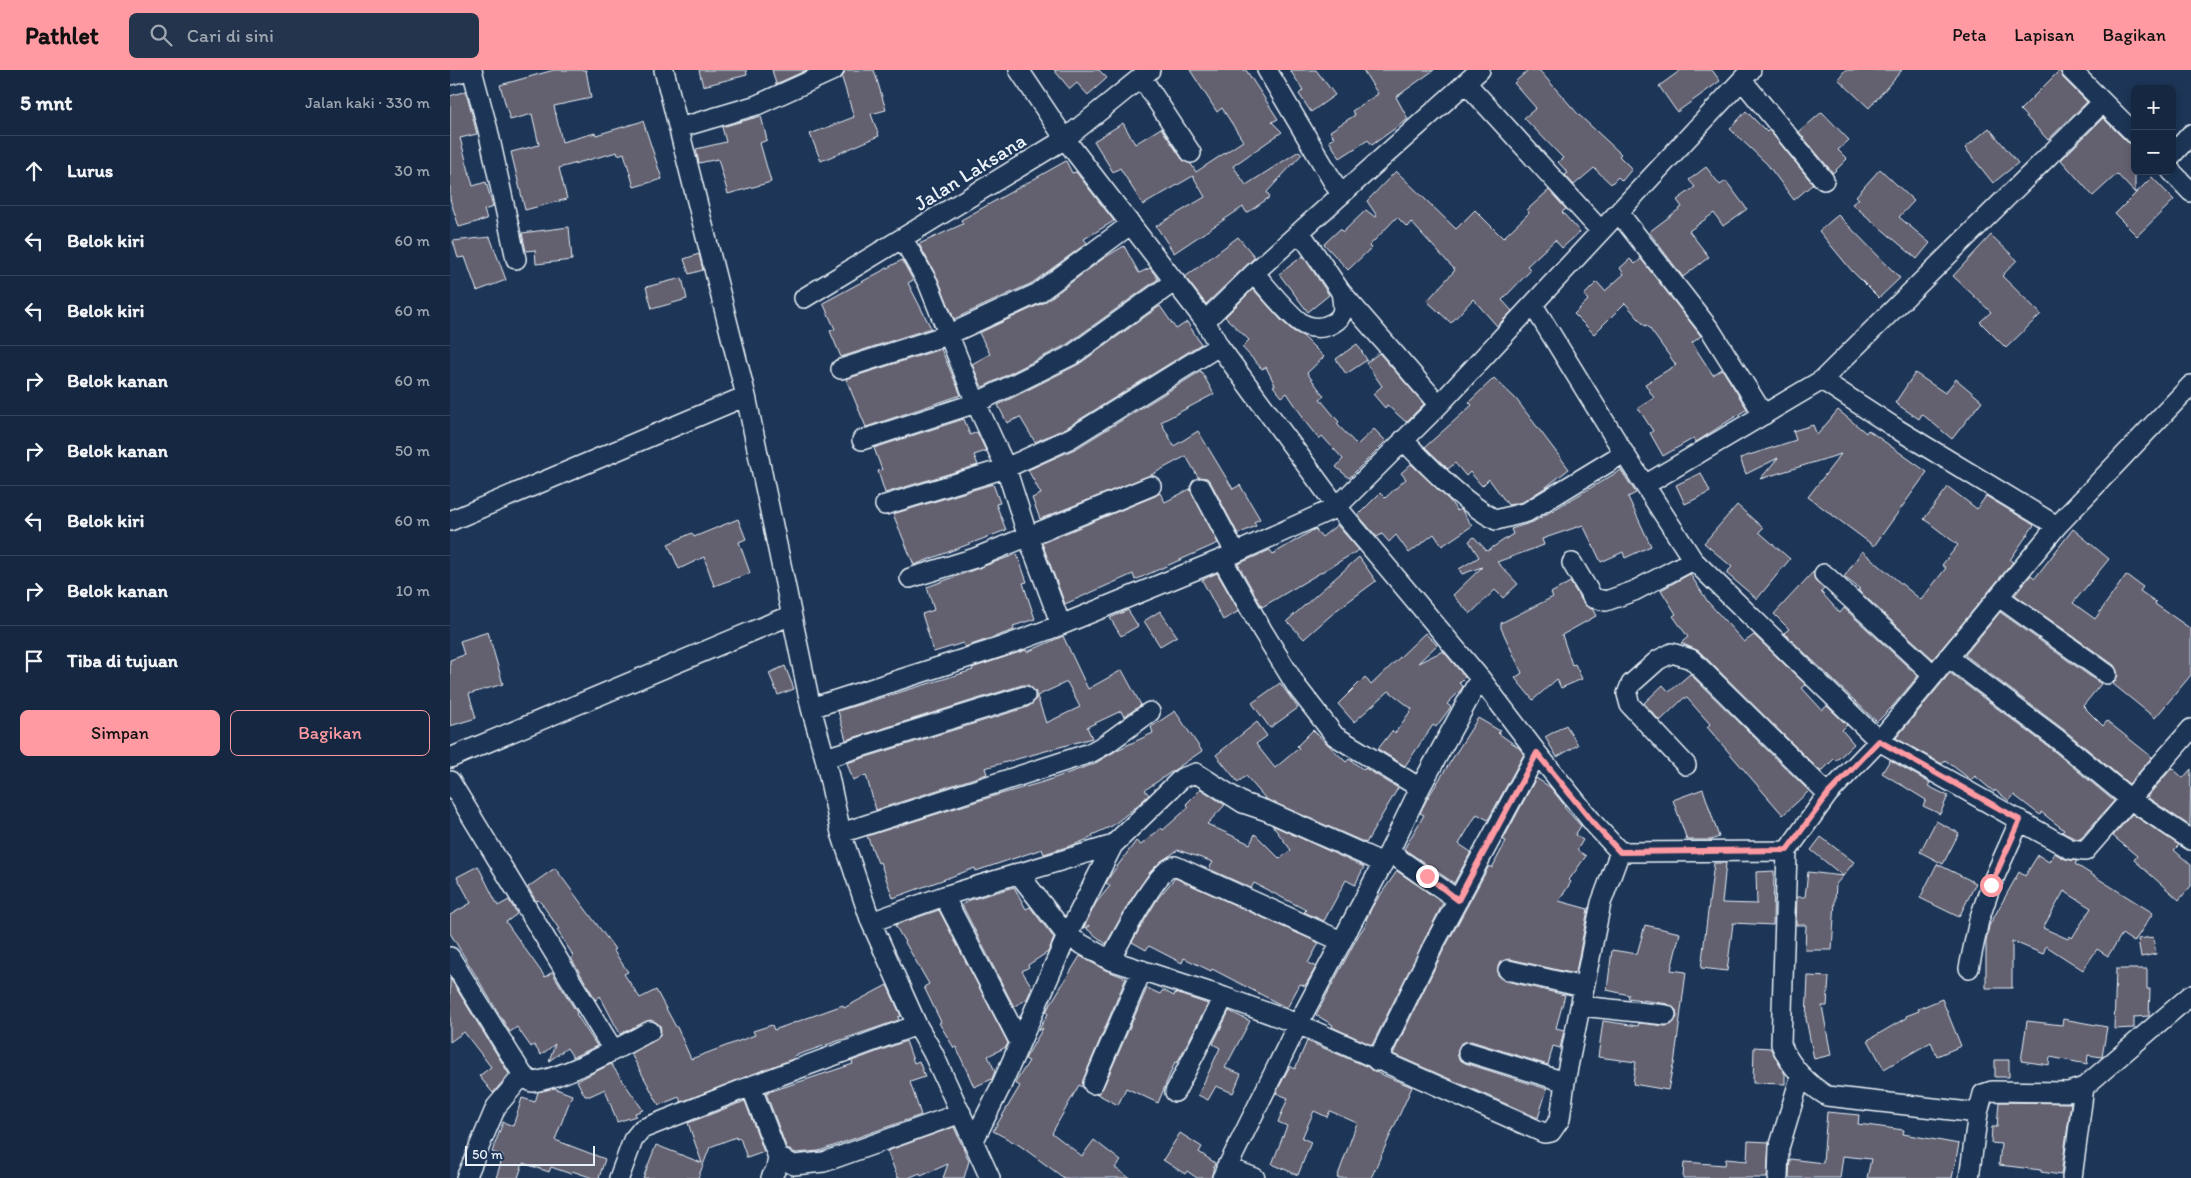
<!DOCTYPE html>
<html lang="id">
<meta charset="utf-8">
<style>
:root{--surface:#162841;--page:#23344c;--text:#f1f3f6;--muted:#9ea6b1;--line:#35445a;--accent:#ff9aa2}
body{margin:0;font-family:Itim,sans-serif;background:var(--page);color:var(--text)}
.controls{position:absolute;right:15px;top:15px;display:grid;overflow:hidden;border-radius:8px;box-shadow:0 2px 8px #0003}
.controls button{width:45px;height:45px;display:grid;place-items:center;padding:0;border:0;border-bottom:1px solid var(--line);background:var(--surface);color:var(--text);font:25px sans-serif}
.scale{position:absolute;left:15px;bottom:12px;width:130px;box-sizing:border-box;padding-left:5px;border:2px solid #e8f1f8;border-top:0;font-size:14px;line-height:18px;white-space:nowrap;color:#e8f1f8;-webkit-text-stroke:4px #1d3557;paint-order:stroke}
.stop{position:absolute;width:15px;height:15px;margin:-11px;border:4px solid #ff9aa2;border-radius:50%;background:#fff}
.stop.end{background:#ff9aa2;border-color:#fff;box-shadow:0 1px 5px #0008}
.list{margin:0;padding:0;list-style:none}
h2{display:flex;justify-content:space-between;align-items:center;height:65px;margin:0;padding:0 20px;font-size:21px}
h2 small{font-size:16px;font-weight:400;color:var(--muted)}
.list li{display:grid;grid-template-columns:32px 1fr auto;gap:15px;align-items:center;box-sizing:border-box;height:70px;padding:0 20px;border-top:1px solid var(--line)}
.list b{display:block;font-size:19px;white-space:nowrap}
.list em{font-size:16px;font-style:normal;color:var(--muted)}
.actions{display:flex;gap:10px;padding:15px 20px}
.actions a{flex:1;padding:11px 0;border:1px solid var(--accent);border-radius:8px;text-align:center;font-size:18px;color:var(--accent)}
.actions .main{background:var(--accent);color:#111}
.icon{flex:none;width:28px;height:28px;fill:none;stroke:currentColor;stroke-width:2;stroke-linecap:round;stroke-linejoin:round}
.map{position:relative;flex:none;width:1741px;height:1108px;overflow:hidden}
header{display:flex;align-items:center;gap:30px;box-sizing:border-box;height:70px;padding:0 25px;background:var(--accent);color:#111}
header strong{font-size:24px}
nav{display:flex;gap:28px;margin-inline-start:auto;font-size:18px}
.search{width:350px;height:45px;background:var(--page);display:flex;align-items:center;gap:12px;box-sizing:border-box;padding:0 18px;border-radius:8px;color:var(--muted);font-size:19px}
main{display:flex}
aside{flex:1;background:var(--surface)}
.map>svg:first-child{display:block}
.building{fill:#64606f;stroke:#e8f1f8;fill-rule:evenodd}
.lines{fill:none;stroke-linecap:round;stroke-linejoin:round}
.minor-casing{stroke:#e8f1f8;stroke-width:22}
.minor{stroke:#1d3557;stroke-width:19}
.route{stroke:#ff9aa2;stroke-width:6}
.labels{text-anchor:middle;stroke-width:4.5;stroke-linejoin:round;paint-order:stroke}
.street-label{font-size:21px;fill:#e8f1f8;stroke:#1d3557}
</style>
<header>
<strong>Pathlet</strong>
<div class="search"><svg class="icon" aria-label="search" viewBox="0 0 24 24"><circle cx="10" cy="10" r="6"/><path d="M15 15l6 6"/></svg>Cari di sini</div>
<nav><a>Peta</a><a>Lapisan</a><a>Bagikan</a></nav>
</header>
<main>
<aside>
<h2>5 mnt<small>Jalan kaki · 330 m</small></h2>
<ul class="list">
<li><svg class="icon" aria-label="ahead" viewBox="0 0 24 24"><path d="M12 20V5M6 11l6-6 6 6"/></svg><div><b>Lurus</b></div><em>30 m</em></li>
<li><svg class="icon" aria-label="left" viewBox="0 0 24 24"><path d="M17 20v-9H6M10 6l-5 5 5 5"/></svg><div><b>Belok kiri</b></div><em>60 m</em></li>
<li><svg class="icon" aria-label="left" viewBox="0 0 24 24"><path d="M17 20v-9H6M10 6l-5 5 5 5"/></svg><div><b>Belok kiri</b></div><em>60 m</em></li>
<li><svg class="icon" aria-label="right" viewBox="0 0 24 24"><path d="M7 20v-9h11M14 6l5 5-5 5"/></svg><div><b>Belok kanan</b></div><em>60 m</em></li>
<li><svg class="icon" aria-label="right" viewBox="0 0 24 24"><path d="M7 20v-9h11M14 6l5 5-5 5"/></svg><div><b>Belok kanan</b></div><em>50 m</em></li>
<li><svg class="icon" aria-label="left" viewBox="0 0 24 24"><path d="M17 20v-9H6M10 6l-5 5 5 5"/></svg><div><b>Belok kiri</b></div><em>60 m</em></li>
<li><svg class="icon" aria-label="right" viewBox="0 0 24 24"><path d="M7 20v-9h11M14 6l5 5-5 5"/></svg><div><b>Belok kanan</b></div><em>10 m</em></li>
<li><svg class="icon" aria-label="arrive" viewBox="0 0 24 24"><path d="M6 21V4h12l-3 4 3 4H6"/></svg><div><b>Tiba di tujuan</b></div></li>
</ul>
<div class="actions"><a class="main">Simpan</a><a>Bagikan</a></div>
</aside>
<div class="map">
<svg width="1741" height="1108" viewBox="0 0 1741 1108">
<rect width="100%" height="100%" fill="#1d3557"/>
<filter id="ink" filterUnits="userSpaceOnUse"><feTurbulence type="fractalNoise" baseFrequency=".02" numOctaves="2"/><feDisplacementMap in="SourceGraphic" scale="10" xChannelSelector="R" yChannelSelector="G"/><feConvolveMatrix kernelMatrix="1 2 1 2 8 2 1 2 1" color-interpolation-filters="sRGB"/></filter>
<g filter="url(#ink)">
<path class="building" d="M104 0H136L141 28 104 36 112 72 145 63 146 65 193 51 212 109 184 117 174 83 168 85 167 82 109 98 117 129 75 140 61 82 89 75 82 44 60 50 50 15Z
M249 0H296L297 5 253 16Z
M322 0H357L326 14Z
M395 0H424L436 40 421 44 429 66 371 91 360 64 404 47 392 8Z
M604 0H649L657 8 638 25 627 13 620 19Z
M740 0H796L828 49 822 52 832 62 783 96 796 115 849 81 852 84 817 122 820 127 797 143 793 137 724 183 706 156 755 127 743 106 693 135 670 98 663 102 644 71 673 53 685 74 711 58 732 89 741 94 746 102 793 71 772 38 767 42Z
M840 0H866L885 25 861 42 849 24 853 20Z
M913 0H984L946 27 958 49 922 75 918 70 890 88 879 71 884 68 880 61 905 45 902 41 928 24Z
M1078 0H1089L1128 44 1171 84 1169 86 1182 99 1172 111 1168 107 1161 114 1144 98 1124 115 1115 105 1118 103 1108 92 1113 88 1074 48 1086 38 1064 13Z
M1231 0H1262L1270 11 1227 42 1209 16Z
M1395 0H1452L1419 38 1388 9Z
M1610 0 1613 8 1637 32 1598 70 1570 40Z
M16 21 27 64 10 68 23 116 36 112 43 137 34 140 37 149 9 157 0 129V26Z
M1296 41 1317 62 1319 60 1363 114 1344 130 1317 94 1280 59Z
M1372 42 1399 70 1388 80 1397 89 1383 103 1349 62Z
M311 46 317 70 310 73 321 112 278 124 268 89 249 93 246 79 276 72 272 57Z
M1653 48 1677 72 1685 75V123L1667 104 1643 126 1611 90Z
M1539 58 1568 93 1543 113 1515 78Z
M616 91 622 103 626 102 664 151 634 169 637 173 582 213 504 249 488 209 469 174 513 154 511 150Z
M1256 97 1270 115 1276 111 1297 139 1273 156 1264 143 1239 161 1259 187 1233 207 1199 162 1232 137 1227 130 1245 117 1239 110Z
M1430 99 1464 131 1449 147 1480 173 1467 189 1402 134 1409 129 1406 126Z
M946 101 1006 159 1025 140 1053 168 1079 143 1077 140 1099 120 1116 139 1112 142 1130 162 1112 178 1105 170 1077 196 1081 200 1052 230 1062 241 1047 256 1023 229 1001 253 977 231 1005 200 961 152 957 157 947 147 919 176 921 178 898 200 874 174 890 159 893 162 916 140 925 147 927 146 917 131Z
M1702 107 1724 130 1687 166 1665 144Z
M1388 145 1450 208 1429 228 1402 201 1369 161Z
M119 157 122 190 86 194 85 180 76 181 72 163Z
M1541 165 1567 190 1552 206 1591 244 1556 278 1530 252 1541 242 1503 206Z
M40 167 56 210 27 221 15 187 8 188 3 171Z
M788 167 805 187 756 234 735 207Z
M674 176 689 203 700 198 708 209 616 275 533 317 531 315 522 294 540 284 529 263 595 232 654 188Z
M249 184 253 200 239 204 234 189Z
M853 186 879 225 858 242 829 204Z
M1180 189 1185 194 1191 189 1251 266 1242 273 1263 305 1272 299 1297 339 1246 372 1244 368 1213 386 1200 363 1203 361 1188 338 1204 328 1195 314 1226 295 1197 255 1195 256 1175 233 1144 264 1124 244 1138 230 1134 225 1147 212 1155 221 1174 204 1170 198Z
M452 190 463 210 458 213 481 258 391 287 380 261 385 259 373 233Z
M232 208 237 229 202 239 196 217Z
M803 219 831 250 843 261 853 266 874 287 857 303 874 326 870 329 889 352 887 354 907 375 924 359 936 371 899 408 886 397 893 389 872 366 869 369 852 348 853 347 837 323 832 327 823 316 825 315 816 297 812 299 792 277 799 270 775 247Z
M710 236 726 259 737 252 751 274 616 358 585 372 570 347 557 353 548 335 629 294Z
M907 274 917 290 896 304 886 289Z
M491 279 511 325 416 357 396 309Z
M929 283 974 334 956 352 937 335 935 338 923 324 932 316 916 293Z
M751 301 764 324 711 352 724 376 748 361 783 419 790 415 810 449 804 452 806 456 788 464 761 413 757 408 748 407 736 386 701 405 590 449 582 428 591 424 578 400 627 378Z
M1465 303 1495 323 1506 309 1532 331 1502 369 1472 344 1469 349 1445 333Z
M1044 308 1066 329 1119 399 1096 417 1073 432 1058 435 1039 409 1032 416 1020 402 1016 406 1005 393 998 399 975 377 1022 335 1019 332Z
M1388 340 1416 363 1418 360 1477 402 1424 476 1358 427 1391 384 1310 409 1328 388 1296 404 1290 388 1346 370 1343 361 1363 355 1367 365Z
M514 349 520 365 527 362 536 381 524 385 528 395 435 423 428 401 432 400 424 378Z
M961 394 1000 431 1007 441 1010 439 1012 441 1022 456 992 476 984 464 959 483 946 465 939 472 932 464 927 467 908 445 930 423 935 428 956 409 951 403Z
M1171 400 1186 423 1178 427 1201 476 1175 488 1173 482 1151 492 1133 455 1092 469 1094 475 1047 492 1068 514 1053 528 1045 520 1020 544 1003 525 1032 497 1012 504 1009 499 1029 487 1019 471 1024 467 1037 481 1063 464 1061 459 1083 452Z
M1251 403 1260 422 1235 434 1226 415Z
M543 414 550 433 546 434 556 460 464 495 443 444Z
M1498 417 1527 439 1536 426 1584 455 1560 490 1563 492 1483 589 1408 520 1410 519 1394 507 1412 481 1471 530 1496 498 1492 495 1508 475 1474 449Z
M740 419 768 473 685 510 683 504 615 534 592 473 705 426 710 423 715 432Z
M1287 435 1313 458 1309 462 1340 489 1307 529 1276 503 1282 497 1254 473Z
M288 449 296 469 289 472 300 503 264 516 254 487 229 499 218 474 242 463 244 467Z
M887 455 909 480 812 537 788 494 820 480 823 484 865 459 872 467Z
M1623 459 1659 489 1623 533 1645 549 1676 505 1693 517 1690 521 1706 532 1705 534 1741 559V605L1705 648 1663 614 1668 605 1664 595 1565 525 1581 505 1585 508Z
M567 484 577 512 573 513 585 549 563 556 564 560 550 565 515 577 513 573 484 582 472 544 484 540 477 517Z
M909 487 926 511 888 539 854 569 837 551Z
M1363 502 1366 512 1374 519 1371 522 1390 543 1394 538 1468 606 1442 637 1427 652 1334 563 1339 559 1324 544Z
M767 503 789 541 773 550 752 510Z
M1240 504 1258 532 1294 572 1304 565 1356 615 1352 618 1372 640 1377 636 1397 655 1392 660 1404 674 1386 691 1384 689 1371 702 1249 581 1231 573 1238 567 1223 546 1226 544 1211 520Z
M1120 512 1134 534 1143 540 1146 546 1112 565 1122 595 1125 594 1132 609 1111 618 1107 609 1083 630 1065 608 1072 603 1051 558V553L1103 527 1101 523Z
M678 540 688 556 671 566 660 548Z
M710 541 727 566 710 576 694 551Z
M1550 542 1651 614 1633 636 1653 656 1657 651 1702 687 1679 714 1613 659 1515 585Z
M38 562 53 614 19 624 26 648 0 656V590L14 585 10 571Z
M975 563 987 575 968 593 993 581 1015 607 1009 613 1013 617 1010 621 997 634 1001 637 986 657 983 655 955 696 928 679 942 661 945 663 962 639 939 621 904 652 888 634 915 607 921 615Z
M613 566 638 619 672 600 691 635 674 647 671 641 637 657 642 668 535 698 537 704 426 740 416 705 403 710 397 693 578 637 586 629V622L578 615H572L396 670 388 641 523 600 522 598 576 580 577 582ZM617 612 630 637 596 653 587 626Z
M335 596 344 619 328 625 319 603Z
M1500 603 1599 677 1664 731 1630 769 1624 768 1612 762 1614 760 1591 742 1590 745 1564 725 1559 731 1545 720 1544 722 1525 706 1521 710 1495 690 1492 694 1446 668Z
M1240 604 1359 721 1333 745 1257 657 1260 654 1237 628H1234L1210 651 1194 633 1213 615 1219 622Z
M830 613 848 638 820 658 802 633Z
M725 641 752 681 695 720 699 725 682 740 662 756 642 765 643 767 626 774 594 784 592 779 526 801 525 798 443 828 430 792 428 793 417 766 544 726 593 712 644 694 669 679 703 663 701 657Z
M1028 648 1050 661 1048 663 1068 677 1074 684 1038 750 1027 744 1009 774 1021 782 1004 813 954 779 974 745 970 743 977 729Z
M807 652 817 666 806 674 825 698 849 678 847 676 863 660 896 692 899 689 914 700 915 698 948 718 916 773 816 729 796 706 788 712 766 685Z
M1116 655 1128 675 1107 687 1095 667Z
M1440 690 1480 713 1478 716 1498 726 1490 744 1473 736 1476 730 1432 703Z
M1722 698 1733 708 1741 699 1740 756 1697 727Z
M1086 708 1100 717 1115 736 1114 737 1131 756 1125 765 1133 770 1127 780 1136 786 1119 810 1121 812 1109 831 1138 839 1126 902 1121 903 1060 889 1050 892 1047 903 1050 908 1056 911 1115 925 1106 958 1114 960 1110 978 1103 976 1098 995 1021 971 1011 973 1007 984 1009 989 1015 993 1097 1019 1088 1048 943 984 993 881 1039 796 1042 798 1056 771 1053 770Z
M751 719 775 735 757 754 800 774 805 764 830 789 841 780 822 755 914 797 905 815 896 810 874 851 854 842 856 840 804 813 801 818 759 799 763 792 728 780 710 792 700 802 680 831 656 874 637 859 639 855 633 859 646 833 660 816 656 813 660 806 686 771 691 775 711 758 713 760 739 737 736 734Z
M1253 719 1269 767 1261 770H1237L1223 730Z
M1682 744 1729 775 1724 780 1741 795V816L1729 830 1684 790 1687 786 1663 766Z
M1486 751 1509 763 1493 794 1470 782Z
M1371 767 1404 792 1393 806 1361 780Z
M1604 783 1615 789 1627 791 1625 794 1703 843 1684 872 1672 864 1658 886 1647 879 1633 900 1596 876 1593 884 1562 871V918H1536V872L1539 856 1569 802 1575 806 1588 785 1599 792ZM1614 821 1641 838 1622 868 1620 866 1618 869 1593 858Z
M1264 793H1276L1272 833 1307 834 1306 802 1324 801 1323 855 1283 853 1277 901 1251 898Z
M1487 794 1526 813 1509 847 1470 828Z
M28 796 48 836 59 830 67 844 56 852 95 907 102 902 127 943 126 944 147 976 123 987 117 978 99 991 105 974 91 985 84 975 81 977 67 957 60 962 0 863V845L21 833 7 807Z
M105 798 165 879 163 880 178 902 174 904 190 928 206 920 226 957H227L241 989 305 965 303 961 322 955 324 960 393 935 394 938 437 915 451 946 448 947 449 950 344 986 345 988 231 1032 229 1027 209 1035 181 984 209 967 211 961 210 955 200 950 170 964 150 926 146 930 121 888 123 886 121 882 107 860 109 859 92 834 88 830 86 831 78 817Z
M947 801 993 833 922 975 882 957 883 955 866 945 908 866 918 851 916 850 922 837Z
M1358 802 1393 806 1386 814 1382 880H1355L1356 855H1346L1347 827H1355Z
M725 808 869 873 858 893 866 897 855 916 850 914 837 938 762 899 761 901 734 888 732 893 699 876 696 880 682 872 708 828Z
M564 817 576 839 580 837 604 868 598 882 578 895 579 897 572 901 582 917 577 929 564 937 512 835 520 830Z
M489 840 558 973 556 977 538 986 545 1001 542 1009 524 1017 506 977 504 978 489 953 491 952 474 917 479 914 445 855Z
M1195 855 1230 863 1221 900 1236 902 1224 995H1223L1218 1020 1183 1014 1186 992 1148 987 1153 951 1188 956 1189 953 1215 956 1221 955 1227 947 1226 940 1218 934 1178 928 1179 925 1157 920 1162 880 1187 884Z
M1703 867 1706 884 1691 887 1688 869Z
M630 886 655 900 676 908 633 1010 632 1017 629 1015 602 1063 632 1086 644 1070 671 1091 665 1098 680 1108H614L569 1075 543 1061 570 1016 565 1013 579 991 575 989 593 958 588 961 598 944 596 942 598 938Z
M1666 899H1697V919H1700L1699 946 1684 947V958L1664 959Z
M1358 906 1379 907 1377 936H1372L1381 985 1364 989 1356 949Z
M0 908 59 1004 43 1023 29 1006 41 997 14 962 0 972Z
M697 918 710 924 713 920 724 926 725 923 758 934 727 993 725 992 708 1033 676 1018 668 1035 647 1024 653 1018Z
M1492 929 1511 976 1487 986 1481 972 1434 999 1418 970 1456 948V946L1469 941 1468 939Z
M779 941 800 951 775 998 791 1004 783 1023 766 1016 758 1030 748 1025 770 978 763 974Z
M1613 949 1657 957 1652 987 1638 985 1637 994 1600 987 1599 995 1571 991 1577 951 1612 955Z
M456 971 464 993 469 991 475 1007 460 1012 471 1045 369 1081 346 1083 337 1079 316 1023 403 994 402 991Z
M857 971 918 997 923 1001 962 1017 921 1108H887L907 1053 880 1041 877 1047 864 1041 852 1068 861 1072 848 1105 822 1094 837 1056 828 1052 838 1028 826 1023 840 996 845 999Z
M1304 977 1320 978 1335 1004V1014L1303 1013Z
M1545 990H1559V1007H1545Z
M161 994 193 1040 185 1043 186 1046 167 1052 155 1019 140 1026H135L127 1011Z
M104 1018 122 1025 105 1070 155 1089 149 1108H143L122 1101 121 1104 101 1097 99 1102 73 1093 68 1108H46L53 1086 42 1082 53 1052 63 1056 72 1028 85 1032 88 1022Z
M295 1031 314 1082 297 1088 290 1068 286 1069V1067L260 1077 248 1108H193L206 1075 252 1093 238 1053Z
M1549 1032 1621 1033 1611 1105 1591 1102V1100L1549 1095 1551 1074 1541 1073 1542 1057H1547Z
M1377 1042 1409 1045 1408 1054 1454 1060 1453 1064 1509 1074 1502 1108H1417L1421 1089 1393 1086 1390 1108H1339L1340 1089 1373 1093Z
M504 1057 519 1091 514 1108H493L498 1094 471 1106 470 1103 458 1108H448L437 1081Z
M730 1063 752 1077 749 1082 765 1093 761 1108H747L737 1101 735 1104 713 1090Z
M1298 1071 1319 1072 1317 1108H1233L1234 1092 1275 1095 1276 1089 1297 1091Z"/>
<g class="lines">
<defs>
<path id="minor" d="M22 0 38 60 66 189
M214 0 296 326 361 638 375 688 391 763 421 852 467 955 483 983 540 1108
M569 0 615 69 755 251 769 276 887 437 1030 608 1087 683 1145 755 1170 782 1337 781
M817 0 891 125
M1621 0 1685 64
M0 5 18 0
M692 8 741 83
M1292 10 1374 110
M1016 13 1150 160
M229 58 307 35 384 0
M1722 85 1741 64
M1721 101 1741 122
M1169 143 1261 261 1314 345
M850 162 891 222 989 335
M453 169 478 213 526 333 556 398 578 467 611 555
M804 203C816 216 836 242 850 252 859 259 873 259 883 253 896 246 893 235 891 222
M354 228 615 69 700 0
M1083 235 1174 383 1243 490 1429 671 1620 779 1635 781 1741 659
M755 251 804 203 1030 0
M391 299 500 264 588 223 681 154
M1372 310 1447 359 1607 456
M412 370 526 333 622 285 725 211
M953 370C981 398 1011 431 1046 450L1077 442 1174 383
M1195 415 1372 310 1653 32
M751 418 785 482
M435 435 556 398 621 368 769 276
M0 451 296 326
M772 489 812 560 847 617 885 666 970 718
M1122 493 1143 528 1156 531 1184 521 1243 490
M1374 504 1474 596 1482 606
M460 508 525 488 701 416
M1549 527 1657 604
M1498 587 1606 668 1681 730 1741 770
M361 638 554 576 611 555 772 489 887 437 989 335 1301 0
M0 688 341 545
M375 688 575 626
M1236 695 1180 635 1177 624 1181 614 1208 590 1222 583 1241 589 1378 724
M0 711 163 980
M391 763 640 683 656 674 700 642
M939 782 1008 830
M568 803 617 866 660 890 774 927 848 954 1094 1063 1101 1062 1110 1049 1115 1012 1151 833 1170 782
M494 826 570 973
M421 852 494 826 663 775
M0 887 73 1005 82 1012C115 1008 170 977 200 961
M660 890C670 872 707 798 725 796L891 871
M1519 898 1529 850 1541 815 1570 750
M1058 900 1133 917
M1131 936 1216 945
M1018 982 1115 1012
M927 991 983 876 1087 683
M643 1014 692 900
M301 1016 328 1087
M725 1022 774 927
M1528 1043 1533 1024 1542 1021 1618 1022 1634 1017 1741 925
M523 1072 551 1016 617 866 663 775 732 708 746 703 793 733 817 741 933 793
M776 1097 805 1108
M16 1108 46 1037 73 1005
M169 1108 183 1070 192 1059 301 1016 467 955
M321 1108 326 1099 328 1087 344 1095 374 1092 511 1043
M772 1108 848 954 939 782 970 718 1030 608
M1328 1108 1329 1078 1351 1005
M1519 1108 1528 1043 1377 1026C1356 1013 1340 997 1331 974L1337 781 1378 724 1429 671 1607 456 1741 315
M1622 1108 1634 1017"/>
</defs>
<use href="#minor" class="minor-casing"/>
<use href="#minor" class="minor"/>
</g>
</g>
<g class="lines" filter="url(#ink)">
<path class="route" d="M977 806 1008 830 1087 683 1145 755 1170 782 1337 780 1378 724 1429 671 1570 750 1541 815"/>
</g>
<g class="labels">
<g class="street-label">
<text transform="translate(520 102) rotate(-32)" y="7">Jalan Laksana</text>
</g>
</g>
</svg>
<div class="controls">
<button>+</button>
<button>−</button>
</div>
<div class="scale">50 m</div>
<div class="stop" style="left:1541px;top:815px"></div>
<div class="stop end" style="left:977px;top:806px"></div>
</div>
</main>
